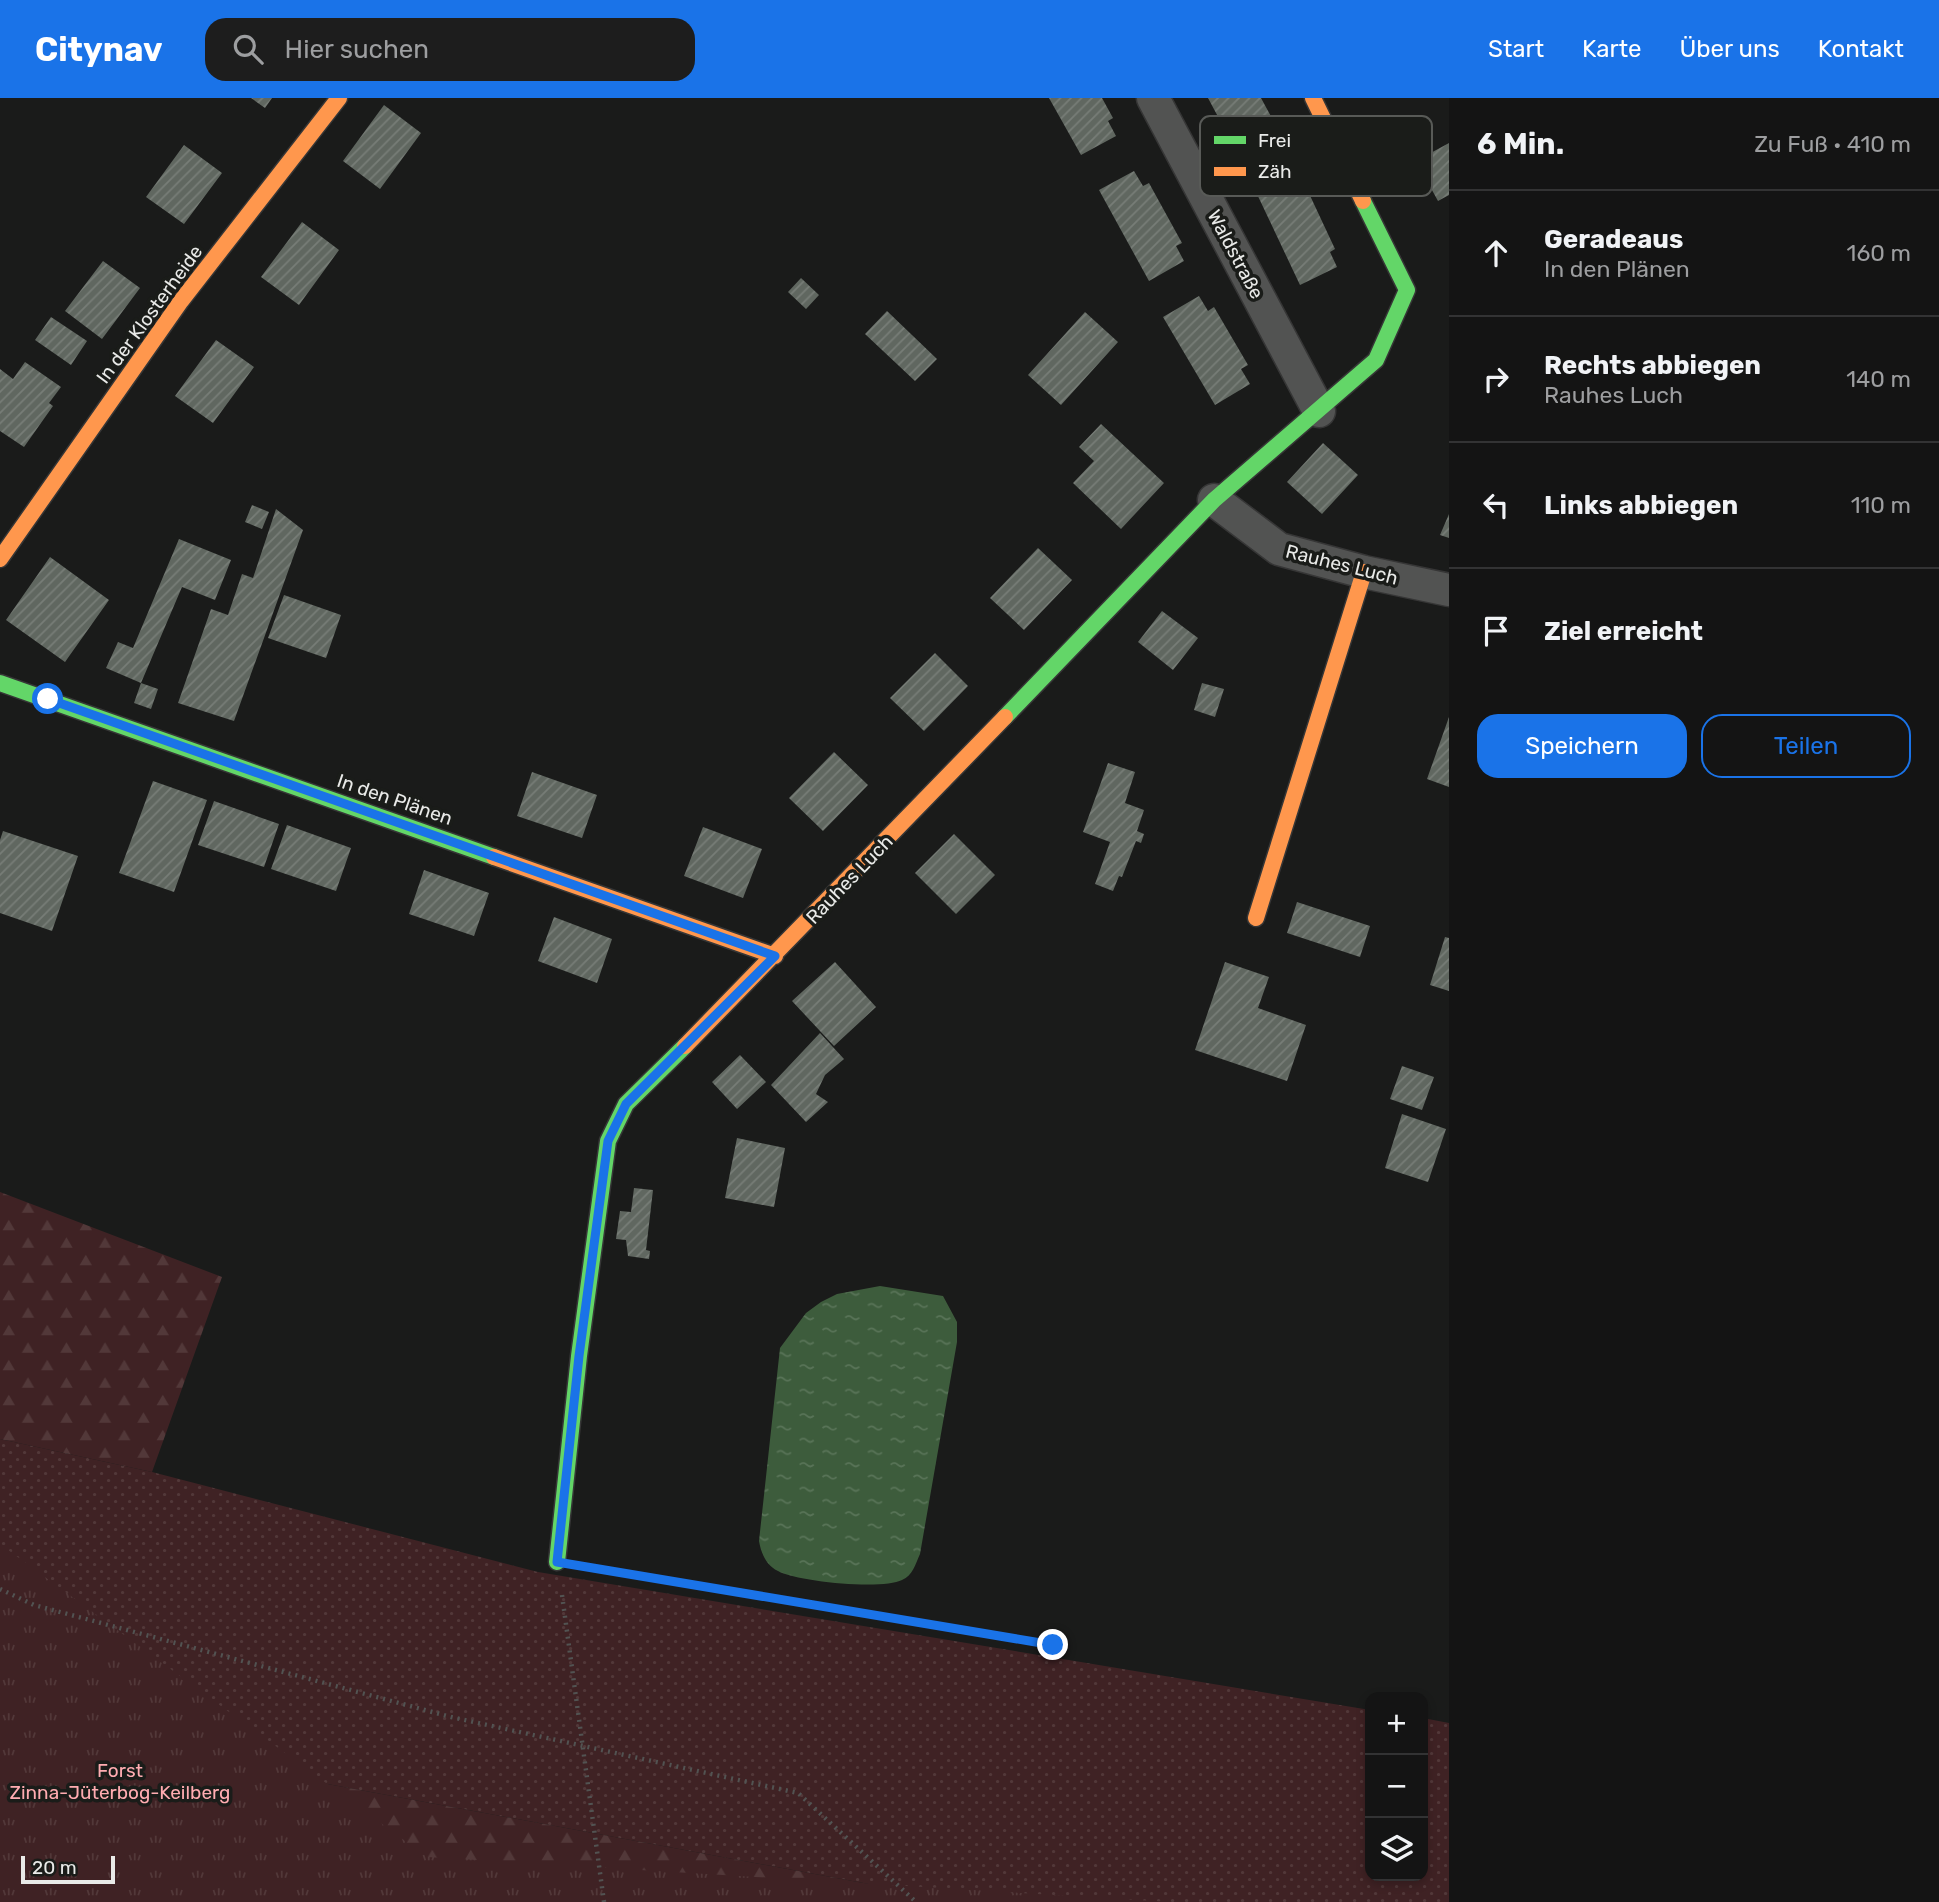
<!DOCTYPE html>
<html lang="de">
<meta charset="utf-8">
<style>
:root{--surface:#141414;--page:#1d1d1d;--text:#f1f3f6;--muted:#9d9ea0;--line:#333334;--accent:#1a73e8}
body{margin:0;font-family:Rubik,sans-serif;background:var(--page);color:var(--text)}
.controls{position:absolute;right:21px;bottom:21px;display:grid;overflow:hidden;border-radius:14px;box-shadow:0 4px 10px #0003}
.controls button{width:63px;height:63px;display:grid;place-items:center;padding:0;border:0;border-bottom:2px solid var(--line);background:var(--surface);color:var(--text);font:35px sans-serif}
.scale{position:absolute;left:21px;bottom:18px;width:94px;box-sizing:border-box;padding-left:7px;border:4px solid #e9eae8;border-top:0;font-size:19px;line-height:24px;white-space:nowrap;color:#e9eae8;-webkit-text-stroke:5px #1a1c19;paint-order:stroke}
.stop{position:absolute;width:21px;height:21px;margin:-16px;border:5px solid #1a73e8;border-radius:50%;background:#fff}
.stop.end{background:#1a73e8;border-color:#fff;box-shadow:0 2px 7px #0008}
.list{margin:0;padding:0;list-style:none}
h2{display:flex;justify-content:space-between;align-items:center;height:91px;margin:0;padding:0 28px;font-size:30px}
h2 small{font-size:23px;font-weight:400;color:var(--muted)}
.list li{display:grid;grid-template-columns:46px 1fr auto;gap:21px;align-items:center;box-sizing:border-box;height:126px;padding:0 28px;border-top:2px solid var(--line)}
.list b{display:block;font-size:26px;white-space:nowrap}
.list p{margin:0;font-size:23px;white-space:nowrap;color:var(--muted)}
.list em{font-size:23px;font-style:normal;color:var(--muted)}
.actions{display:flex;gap:14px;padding:21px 28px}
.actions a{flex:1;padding:16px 0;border:2px solid var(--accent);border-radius:21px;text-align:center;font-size:24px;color:var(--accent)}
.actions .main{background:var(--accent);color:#fff}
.icon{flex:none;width:38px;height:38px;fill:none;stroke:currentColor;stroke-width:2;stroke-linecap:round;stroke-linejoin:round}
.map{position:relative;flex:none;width:1449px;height:1804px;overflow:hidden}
header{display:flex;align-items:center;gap:42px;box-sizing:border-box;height:98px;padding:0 35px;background:var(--accent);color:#fff}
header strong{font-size:33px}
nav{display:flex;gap:38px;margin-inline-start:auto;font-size:24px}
.search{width:490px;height:63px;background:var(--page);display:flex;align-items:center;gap:18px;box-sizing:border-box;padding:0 24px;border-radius:21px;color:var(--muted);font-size:26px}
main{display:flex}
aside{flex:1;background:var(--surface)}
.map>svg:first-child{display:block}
.grass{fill:url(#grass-dots)}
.forest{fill:url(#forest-firs)}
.park{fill:url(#park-tufts)}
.water{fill:url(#water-ripples)}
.building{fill:url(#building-hatch)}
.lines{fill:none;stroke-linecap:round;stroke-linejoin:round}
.street-casing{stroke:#363636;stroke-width:35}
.fast-casing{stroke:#363636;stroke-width:19}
.slow-casing{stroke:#363636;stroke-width:19}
.path{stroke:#525352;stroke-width:4.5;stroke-dasharray:2 5;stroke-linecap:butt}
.street{stroke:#525352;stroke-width:32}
.fast{stroke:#63d668;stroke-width:16}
.slow{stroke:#ff974d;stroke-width:16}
.route{stroke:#1a73e8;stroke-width:9}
.labels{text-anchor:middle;stroke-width:7;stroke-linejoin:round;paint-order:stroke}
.street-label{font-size:19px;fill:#e9eae8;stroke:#1a1c19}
.park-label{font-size:19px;fill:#ffacb1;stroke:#1a1c19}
.key{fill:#1a1c19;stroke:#585a57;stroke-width:2}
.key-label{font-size:19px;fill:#e9eae8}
</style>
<header>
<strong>Citynav</strong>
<div class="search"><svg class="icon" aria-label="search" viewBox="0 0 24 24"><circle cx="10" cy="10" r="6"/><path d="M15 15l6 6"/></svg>Hier suchen</div>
<nav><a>Start</a><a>Karte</a><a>Über uns</a><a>Kontakt</a></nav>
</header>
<main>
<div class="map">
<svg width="1449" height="1804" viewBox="0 0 1449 1804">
<defs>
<pattern id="grass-dots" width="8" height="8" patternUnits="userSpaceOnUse" patternTransform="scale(1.75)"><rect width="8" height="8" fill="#3f2224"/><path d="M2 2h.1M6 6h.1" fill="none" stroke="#523839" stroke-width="1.8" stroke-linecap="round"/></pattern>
<pattern id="forest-firs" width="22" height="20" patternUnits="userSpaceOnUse" patternTransform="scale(1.75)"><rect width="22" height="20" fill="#3f2224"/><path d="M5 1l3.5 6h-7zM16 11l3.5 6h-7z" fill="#523839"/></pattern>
<pattern id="park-tufts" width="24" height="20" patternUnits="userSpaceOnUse" patternTransform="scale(1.75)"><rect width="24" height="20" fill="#3f2224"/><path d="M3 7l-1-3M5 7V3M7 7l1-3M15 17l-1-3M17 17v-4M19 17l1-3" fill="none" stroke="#523839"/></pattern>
<pattern id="water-ripples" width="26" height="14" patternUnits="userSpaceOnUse" patternTransform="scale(1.75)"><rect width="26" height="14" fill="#3d5c3c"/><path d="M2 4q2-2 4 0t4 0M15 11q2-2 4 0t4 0" fill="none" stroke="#597458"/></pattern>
<pattern id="building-hatch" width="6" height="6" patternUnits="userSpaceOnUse" patternTransform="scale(1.75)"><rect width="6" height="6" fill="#606760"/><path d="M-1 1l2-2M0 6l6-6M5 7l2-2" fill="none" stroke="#777d77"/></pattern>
</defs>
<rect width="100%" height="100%" fill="#1a1b1a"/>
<path class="grass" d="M0 1341 152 1374 538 1474 1370 1612V1778H1423V1620L1449 1625V1804H966L111 1646 0 1616Z"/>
<path class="forest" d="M0 1094 222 1179 152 1374 0 1341Z
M0 1616 111 1646 966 1804H0Z"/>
<path class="park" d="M0 1446 427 1759 1170 1804H0Z"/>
<path class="water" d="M880 1188 943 1198 957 1224V1244L920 1456C915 1467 913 1477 902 1482 883 1492 798 1484 778 1473 766 1467 761 1455 759 1443L780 1250 806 1215 821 1204 837 1196Z"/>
<path class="building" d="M251 0H272L265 10Z
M1049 0H1102L1113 20 1108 23 1116 38 1081 57Z
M1208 0H1261L1273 22 1267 25 1275 40 1239 58Z
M384 7 421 35 380 91 343 63Z
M1449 45V97L1438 103 1416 63Z
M184 47 222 75 184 126 146 99Z
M1134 73 1143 88 1149 85 1182 145 1176 148 1184 163 1149 183 1099 92Z
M1292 77 1300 92 1306 89 1335 151 1330 154 1337 169 1300 187 1256 94Z
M302 124 339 152 299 207 261 179Z
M103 163 140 190 102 241 65 213Z
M801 180 819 197 806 211 788 194Z
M1199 198 1208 213 1214 209 1248 267 1241 271 1250 286 1215 307 1163 219Z
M887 213 937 261 915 283 865 236Z
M1085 214 1118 244 1061 307 1028 277Z
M51 219 87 243 71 267 35 242Z
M216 242 254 269 213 325 175 298Z
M25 264 61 289 49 305 53 308 24 349 0 333V271L13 281Z
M1101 326 1164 385 1121 431 1073 385 1094 363 1079 349Z
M1323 345 1358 377 1322 416 1287 384Z
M252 407 269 414 262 431 245 424Z
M276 411 303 432 234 623 178 605 211 511 228 517 242 476 253 480Z
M1449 416V440L1440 437Z
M179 441 231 462 215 502 182 489 141 585 158 591 151 611 134 605 141 585 106 570 118 544 133 550Z
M1038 450 1072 482 1024 532 990 500Z
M50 459 109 502 65 564 6 522Z
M284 497 341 517 326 560 268 540Z
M1162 513 1198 540 1173 572 1138 544Z
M935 555 968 588 924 633 890 600Z
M1202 585 1224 591 1215 619 1194 612Z
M1449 619V689L1427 681Z
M834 654 868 687 823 733 789 700Z
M1108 665 1135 674 1125 705 1144 712 1137 733 1144 736 1141 745 1136 743 1122 779 1119 778 1113 793 1095 786 1110 744 1083 734Z
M532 674 597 697 582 740 517 718Z
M153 683 207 702 174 794 119 775Z
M214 703 279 726 264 769 198 747Z
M287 727 351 750 336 793 271 771Z
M703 729 762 751 743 800 684 778Z
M3 733 78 758 52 833 0 815V742Z
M954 736 995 777 956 816 915 775Z
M424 772 489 795 474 838 409 816Z
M1297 804 1370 828 1360 859 1287 835Z
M554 819 612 841 597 885 538 863Z
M1445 839 1449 840V893L1430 887Z
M835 864 876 909 834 948 792 903Z
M1225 864 1269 879 1258 910 1306 927 1287 983 1195 952Z
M820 935 844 961 825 977 816 996 828 1004 806 1024 771 987Z
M740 957 766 984 737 1011 712 984Z
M1402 968 1434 979 1422 1012 1390 1001Z
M1402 1016 1446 1031 1428 1084 1385 1070Z
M737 1040 785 1050 774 1109 725 1100Z
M634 1090 653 1092 646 1152 650 1153 649 1161 628 1158 626 1142 616 1141 620 1113 631 1114Z"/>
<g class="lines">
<defs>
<path id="street" d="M1153 0 1319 313
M1214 402 1279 451 1364 474 1449 492"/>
<path id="fast" d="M0 585 494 759
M1005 619 1214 402 1376 262 1407 192 1363 103
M557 1464 579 1258 608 1043 626 1006 685 948"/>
<path id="slow" d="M1313 0 1363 103
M0 461 181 203 339 0
M494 759 775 858
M1256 820 1364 474
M685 948 1005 619"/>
</defs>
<use href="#street" class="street-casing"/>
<use href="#fast" class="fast-casing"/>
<use href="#slow" class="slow-casing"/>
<path class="path" d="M591 1470 1053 1547
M0 1491 34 1507 451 1619 798 1695 916 1804
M562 1497 604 1804"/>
<use href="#street" class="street"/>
<use href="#fast" class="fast"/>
<use href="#slow" class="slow"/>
</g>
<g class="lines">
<path class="route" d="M48 601 775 858 626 1006 608 1043 579 1258 557 1464 1053 1547"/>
</g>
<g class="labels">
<g class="street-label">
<text transform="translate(1236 156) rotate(62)" y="7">Waldstraße</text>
<text transform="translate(149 216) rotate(-54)" y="7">In der Klosterheide</text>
<text transform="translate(1342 466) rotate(14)" y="7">Rauhes Luch</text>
<text transform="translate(395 701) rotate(19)" y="7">In den Plänen</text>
<text transform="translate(849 781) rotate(-46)" y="7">Rauhes Luch</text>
</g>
<g class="park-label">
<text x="120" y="1679">Forst<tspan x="120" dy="22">Zinna-Jüterbog-Keilberg</tspan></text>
</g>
</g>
<rect x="1200" y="18" width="232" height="80" rx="10" class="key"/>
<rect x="1214" y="38" width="32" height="8" fill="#63d668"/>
<rect x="1214" y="69" width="32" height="9" fill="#ff974d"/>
<g class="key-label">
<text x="1258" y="49">Frei</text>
<text x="1258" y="80">Zäh</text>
</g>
</svg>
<div class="controls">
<button>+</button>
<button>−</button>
<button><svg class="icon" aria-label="layers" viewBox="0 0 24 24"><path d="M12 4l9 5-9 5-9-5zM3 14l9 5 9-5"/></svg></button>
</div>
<div class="scale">20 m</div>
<div class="stop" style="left:48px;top:601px"></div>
<div class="stop end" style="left:1053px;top:1547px"></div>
</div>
<aside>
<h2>6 Min.<small>Zu Fuß · 410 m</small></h2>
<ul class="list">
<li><svg class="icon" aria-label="ahead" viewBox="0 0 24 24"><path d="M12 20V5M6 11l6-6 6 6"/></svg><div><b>Geradeaus</b><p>In den Plänen</p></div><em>160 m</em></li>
<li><svg class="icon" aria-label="right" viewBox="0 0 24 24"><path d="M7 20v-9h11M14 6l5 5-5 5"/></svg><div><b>Rechts abbiegen</b><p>Rauhes Luch</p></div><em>140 m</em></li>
<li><svg class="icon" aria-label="left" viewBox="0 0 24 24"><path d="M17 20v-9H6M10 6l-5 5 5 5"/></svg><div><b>Links abbiegen</b></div><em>110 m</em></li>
<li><svg class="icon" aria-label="arrive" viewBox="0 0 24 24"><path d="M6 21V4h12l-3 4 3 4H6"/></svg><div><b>Ziel erreicht</b></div></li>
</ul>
<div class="actions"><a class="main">Speichern</a><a>Teilen</a></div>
</aside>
</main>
